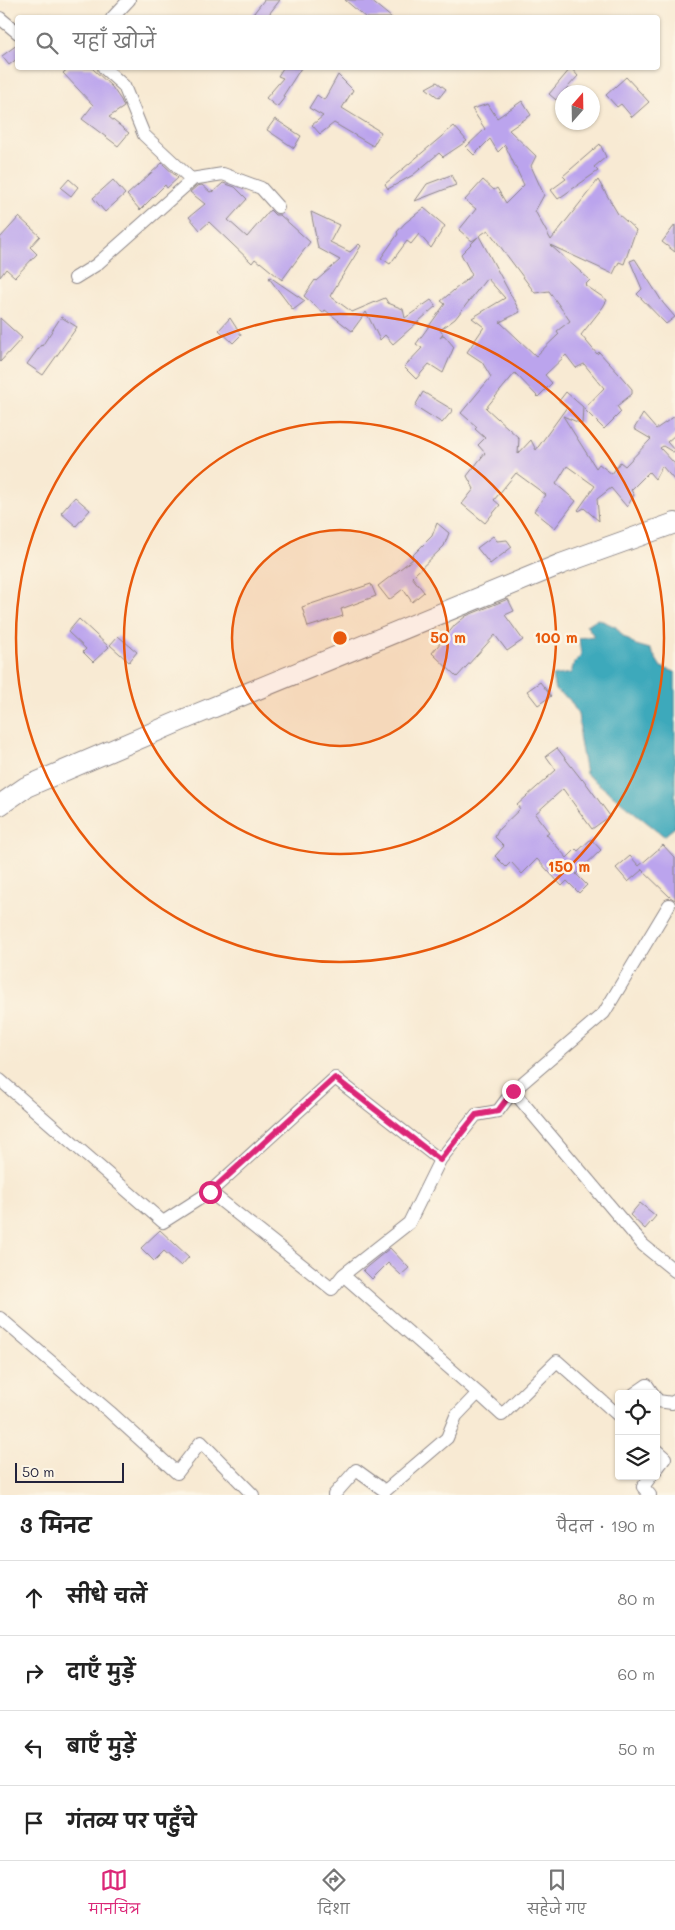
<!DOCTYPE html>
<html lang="hi">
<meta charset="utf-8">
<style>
:root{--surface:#fff;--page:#f6f6f6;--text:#222;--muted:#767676;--line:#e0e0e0;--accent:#db2777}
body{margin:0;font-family:Mali,"Playpen Sans Deva",sans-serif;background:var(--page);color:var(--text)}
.controls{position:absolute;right:15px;bottom:15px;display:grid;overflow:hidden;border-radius:5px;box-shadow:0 1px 4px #0004}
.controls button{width:45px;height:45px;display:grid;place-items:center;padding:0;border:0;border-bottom:1px solid var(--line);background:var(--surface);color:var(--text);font:25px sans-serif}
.compass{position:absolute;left:555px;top:85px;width:45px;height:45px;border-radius:50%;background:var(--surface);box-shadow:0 1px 4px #0004;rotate:20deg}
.scale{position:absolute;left:15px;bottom:12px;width:109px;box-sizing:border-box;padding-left:5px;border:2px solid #22223b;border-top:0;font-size:14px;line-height:18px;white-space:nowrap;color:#22223b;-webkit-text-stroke:4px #fcf5e5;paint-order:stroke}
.stop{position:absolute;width:15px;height:15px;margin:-11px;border:4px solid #db2777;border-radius:50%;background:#fff}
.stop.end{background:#db2777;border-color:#fff;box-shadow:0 1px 5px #0008}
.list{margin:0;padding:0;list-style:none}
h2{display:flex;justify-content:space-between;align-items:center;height:65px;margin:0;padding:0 20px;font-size:21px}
h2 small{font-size:16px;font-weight:400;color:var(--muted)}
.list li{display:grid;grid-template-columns:32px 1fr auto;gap:15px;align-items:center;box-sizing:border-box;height:75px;padding:0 20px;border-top:1px solid var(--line)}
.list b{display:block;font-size:19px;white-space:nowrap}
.list em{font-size:16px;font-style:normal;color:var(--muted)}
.icon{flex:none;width:28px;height:28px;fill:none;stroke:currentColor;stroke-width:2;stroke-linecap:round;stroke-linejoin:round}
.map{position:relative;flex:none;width:675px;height:1495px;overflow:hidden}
.search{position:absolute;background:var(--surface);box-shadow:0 1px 4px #0004;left:15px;right:15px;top:15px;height:55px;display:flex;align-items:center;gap:12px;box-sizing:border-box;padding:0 18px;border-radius:5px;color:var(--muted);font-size:19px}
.sheet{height:365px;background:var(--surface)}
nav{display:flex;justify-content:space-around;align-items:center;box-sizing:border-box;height:70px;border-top:1px solid var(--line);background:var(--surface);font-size:14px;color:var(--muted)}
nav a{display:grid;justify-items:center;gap:2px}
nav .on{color:var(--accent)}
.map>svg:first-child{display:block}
.water{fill:#3ca9bb;stroke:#2f667b}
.building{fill:#bba4ed;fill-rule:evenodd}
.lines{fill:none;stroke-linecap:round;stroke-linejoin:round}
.street-casing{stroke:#8d8687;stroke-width:14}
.primary-casing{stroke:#8d8687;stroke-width:22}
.street{stroke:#fff;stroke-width:12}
.primary{stroke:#fff;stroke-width:20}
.route{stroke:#db2777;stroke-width:6}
.ring{fill:none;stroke:#e8590c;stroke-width:2.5}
.centre{fill:#e8590c;stroke:#fcf5e5;stroke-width:2.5}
.ring-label{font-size:15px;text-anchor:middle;font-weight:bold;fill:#e8590c;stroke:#fcf5e5;stroke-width:5;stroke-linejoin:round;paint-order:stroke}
</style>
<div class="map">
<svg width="675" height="1495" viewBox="0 0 675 1495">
<rect width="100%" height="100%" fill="#fcf5e5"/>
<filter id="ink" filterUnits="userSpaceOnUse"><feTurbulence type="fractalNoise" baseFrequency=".02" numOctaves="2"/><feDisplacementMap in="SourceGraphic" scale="10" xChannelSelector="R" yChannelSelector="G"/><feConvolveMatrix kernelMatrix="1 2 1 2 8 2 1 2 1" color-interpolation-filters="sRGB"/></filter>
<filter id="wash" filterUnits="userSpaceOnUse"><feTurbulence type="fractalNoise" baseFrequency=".0096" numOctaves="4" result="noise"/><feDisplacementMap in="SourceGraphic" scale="20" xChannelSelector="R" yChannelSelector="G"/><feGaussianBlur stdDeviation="1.12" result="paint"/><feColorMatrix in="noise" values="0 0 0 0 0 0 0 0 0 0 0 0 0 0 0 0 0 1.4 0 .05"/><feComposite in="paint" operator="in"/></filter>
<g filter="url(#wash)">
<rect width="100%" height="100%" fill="#f8ead3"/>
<path class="water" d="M598 619 616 627 623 636 636 645 650 649 661 667 675 672V827L664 836 586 774 579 736 580 729 578 714 569 699 555 690 552 676 571 673 574 663 581 656 579 638 594 636 586 625Z"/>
<g id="blocks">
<path class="building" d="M264 0H280L266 18H250Z
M345 0H370L392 18H366Z
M18 44V58L9 65 2 56Z
M69 68H92L112 87 121 100 124 107 109 117 129 133 118 146 82 119 93 105 63 73Z
M283 68H301L283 96 285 97 277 107 266 98 283 78 278 76Z
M571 68 578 76 556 100 549 94Z
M338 75 353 90 342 108 381 132 373 146 334 123 320 134 312 125 323 116 309 108 317 95 324 100Z
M626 77 649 102 632 117 621 104 617 107 606 95Z
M437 82 446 89 439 98 426 88Z
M522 101 531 115 509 130 536 156 531 166 544 195 535 211 551 240 598 180 618 214 636 230 624 264 619 262 613 274 550 245 590 280 585 285 607 300 603 307 581 335 597 354 599 352 619 374 632 389V394L617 406 621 412 604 429 584 409 604 388 584 364 576 368 566 355 545 375 552 383 538 397 515 373 486 408 519 438 518 454 531 440 536 450 567 407 559 401 566 392 583 407 582 424 563 416 596 468 599 464 612 474 620 462 625 466 651 439 634 429 643 414 656 429 675 416V435L667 442 675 451 673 452 663 446 660 448 675 464V481L662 466 655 479 649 472 631 490 634 495 627 507 611 488 597 499 599 521 584 508 579 511 578 510 595 486 567 466 556 484 576 501 555 528 534 511 546 495 516 473 494 500 500 505 485 523 462 504 474 489 467 476 485 453 478 445 485 438 475 429 477 427 461 413 491 377 482 362 467 352 484 327 472 318 505 298 487 278 455 319 440 330 443 334 440 338 444 335 454 347 443 373 429 364 416 379 404 367 422 348 416 344 445 304 441 301 472 275 461 254 478 237 472 241 459 230 476 209 465 200 483 180 494 190 497 188 506 203 524 185 505 145 498 152 490 139 474 155 466 147 485 129 472 109 488 104 497 118ZM488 230 535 293 549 291 570 321 557 331 559 334 536 356 500 322 520 312 479 236Z
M275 119 301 136 294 148 267 130Z
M454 126 467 141 443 157 439 153 413 175 388 189 385 184Z
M600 144 606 157 594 167 598 171 558 199 551 190 566 179 563 176Z
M162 163 178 178 167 188 165 185 140 210 127 195Z
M451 175 456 185 415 201 427 184Z
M69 179 78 187 71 196 61 188Z
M113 180 125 194 105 212 93 198Z
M223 183 235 187 247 199 228 220 247 237 270 210 275 215H280L310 242 282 280 260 262V263L255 259 252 263 209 222 200 230 189 217 205 204 190 192 197 186 202 185 210 192 212 191 213 192Z
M424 208 445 226 431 248 419 234 411 244 407 241 390 264 381 258 398 234 397 232 405 223Z
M311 212 339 225 330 242 350 252 359 244 361 246 330 296 352 312 385 298 388 303 403 309 405 318 431 300 436 306 393 344 385 335 380 340 366 312 352 331 325 310 323 313 304 296 315 280 316 281 340 260 318 248Z
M19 217 40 236 30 247 37 254 15 277 6 269 0 277V238Z
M675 225V252L662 242Z
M635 259 663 303 675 317 666 324 637 294 642 289 630 261Z
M270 277 305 301 293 310 269 278Z
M61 317 77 327 43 375 27 364 41 345 42 346Z
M0 318 22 338 0 362Z
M230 318 241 335 233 343 219 330Z
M423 392 453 410 442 423 415 406Z
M75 497 90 510 76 526 61 513Z
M437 523 449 533 444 546 412 577 424 592 412 602 403 589 389 600 378 586 413 559 411 557 432 536Z
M493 536 497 541 507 540 512 547 490 564 477 548Z
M371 584 376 596 341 609 343 616 308 627 302 607Z
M508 599 514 611 505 615 523 640 507 651 495 635 457 677 432 653 455 625 466 616Z
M79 619 109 647 93 662 83 652 86 649 68 632Z
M118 636 137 652 129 662 110 645Z
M540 682 551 696 538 705 527 691Z
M557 748 582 780 583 779 610 816 592 829 563 789 535 814 549 832 546 834 567 858 576 849 578 851 591 839 601 850 576 874 587 885 579 893 567 881 562 886 537 859 522 874 511 862 506 867 495 856 504 846 495 837 499 829 520 809 517 805 556 770 546 756Z
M663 845 675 858V900L670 897 641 869 642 870 628 882 616 868 630 856 639 866Z
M640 1203 656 1216 645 1229 630 1215Z
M160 1230 189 1257 181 1266 164 1251 154 1261 141 1248Z
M390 1248 409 1268 401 1275 388 1263 372 1279 363 1270Z"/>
</g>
</g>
<g filter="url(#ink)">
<use href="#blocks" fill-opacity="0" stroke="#8d8687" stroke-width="1"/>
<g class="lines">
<defs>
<path id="street" d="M0 18 18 33
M112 18 129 0
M104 68 124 86 144 135 191 179 223 174 261 188 278 207
M75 278 96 265 193 179
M669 905 604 1013 513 1091 643 1245 675 1271
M0 1080 163 1222 210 1192 332 1289 343 1275 478 1393
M210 1192 335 1078 440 1160
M343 1275 409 1223 440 1160 476 1115 498 1111 513 1091
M0 1318 110 1412 177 1473 201 1442 253 1495
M634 1394 647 1385 653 1394
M656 1398 658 1401 672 1403 675 1401
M656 1450 665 1458 656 1470
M334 1495 356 1470 385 1491 447 1438 456 1416 478 1393 502 1415 557 1361 619 1416
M650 1495 643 1487 651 1476"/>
<path id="primary" d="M0 805 26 787 185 719 561 564 675 523"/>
</defs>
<use href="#street" class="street-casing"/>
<use href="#primary" class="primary-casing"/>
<use href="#street" class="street"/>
<use href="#primary" class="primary"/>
</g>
</g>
<g class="lines" filter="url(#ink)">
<path class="route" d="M210 1192 335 1078 440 1160 476 1115 498 1111 513 1091"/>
</g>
<circle cx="340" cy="638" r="108" fill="#e8590c" fill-opacity=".12"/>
<g class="ring">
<circle cx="340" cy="638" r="108"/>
<circle cx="340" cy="638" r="216"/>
<circle cx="340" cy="638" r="324"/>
</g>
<circle cx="340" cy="638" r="8" class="centre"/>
<g class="ring-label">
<text x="448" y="643">50 m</text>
<text x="556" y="643">100 m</text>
<text x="569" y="872">150 m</text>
</g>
</svg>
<div class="controls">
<button><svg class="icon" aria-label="locate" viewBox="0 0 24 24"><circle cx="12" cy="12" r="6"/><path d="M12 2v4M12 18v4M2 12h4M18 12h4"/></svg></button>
<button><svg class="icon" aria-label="layers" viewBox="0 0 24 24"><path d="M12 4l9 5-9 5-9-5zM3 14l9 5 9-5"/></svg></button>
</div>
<svg class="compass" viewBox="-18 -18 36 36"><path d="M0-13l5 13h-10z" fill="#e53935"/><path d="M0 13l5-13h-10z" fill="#767676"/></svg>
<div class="scale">50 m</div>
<div class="stop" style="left:210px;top:1192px"></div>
<div class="stop end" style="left:513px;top:1091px"></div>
<div class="search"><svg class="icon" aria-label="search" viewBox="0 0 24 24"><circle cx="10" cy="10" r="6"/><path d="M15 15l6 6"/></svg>यहाँ खोजें</div>
</div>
<section class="sheet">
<h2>3 मिनट<small>पैदल · 190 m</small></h2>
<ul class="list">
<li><svg class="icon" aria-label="ahead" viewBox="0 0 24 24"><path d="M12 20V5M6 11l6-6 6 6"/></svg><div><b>सीधे चलें</b></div><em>80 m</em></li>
<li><svg class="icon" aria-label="right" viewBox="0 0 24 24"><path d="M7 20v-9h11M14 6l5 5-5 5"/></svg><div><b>दाएँ मुड़ें</b></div><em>60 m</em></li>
<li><svg class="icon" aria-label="left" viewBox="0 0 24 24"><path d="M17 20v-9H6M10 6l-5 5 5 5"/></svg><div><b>बाएँ मुड़ें</b></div><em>50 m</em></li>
<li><svg class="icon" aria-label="arrive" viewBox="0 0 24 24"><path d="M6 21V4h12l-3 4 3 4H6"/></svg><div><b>गंतव्य पर पहुँचे</b></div></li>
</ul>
</section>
<nav>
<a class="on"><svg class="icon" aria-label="map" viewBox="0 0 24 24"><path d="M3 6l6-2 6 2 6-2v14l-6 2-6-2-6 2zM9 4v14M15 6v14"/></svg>मानचित्र</a>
<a><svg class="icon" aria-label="directions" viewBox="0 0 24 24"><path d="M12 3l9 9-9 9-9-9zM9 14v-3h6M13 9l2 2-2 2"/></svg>दिशा</a>
<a><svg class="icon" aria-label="saved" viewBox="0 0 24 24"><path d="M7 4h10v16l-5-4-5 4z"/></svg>सहेजे गए</a>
</nav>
